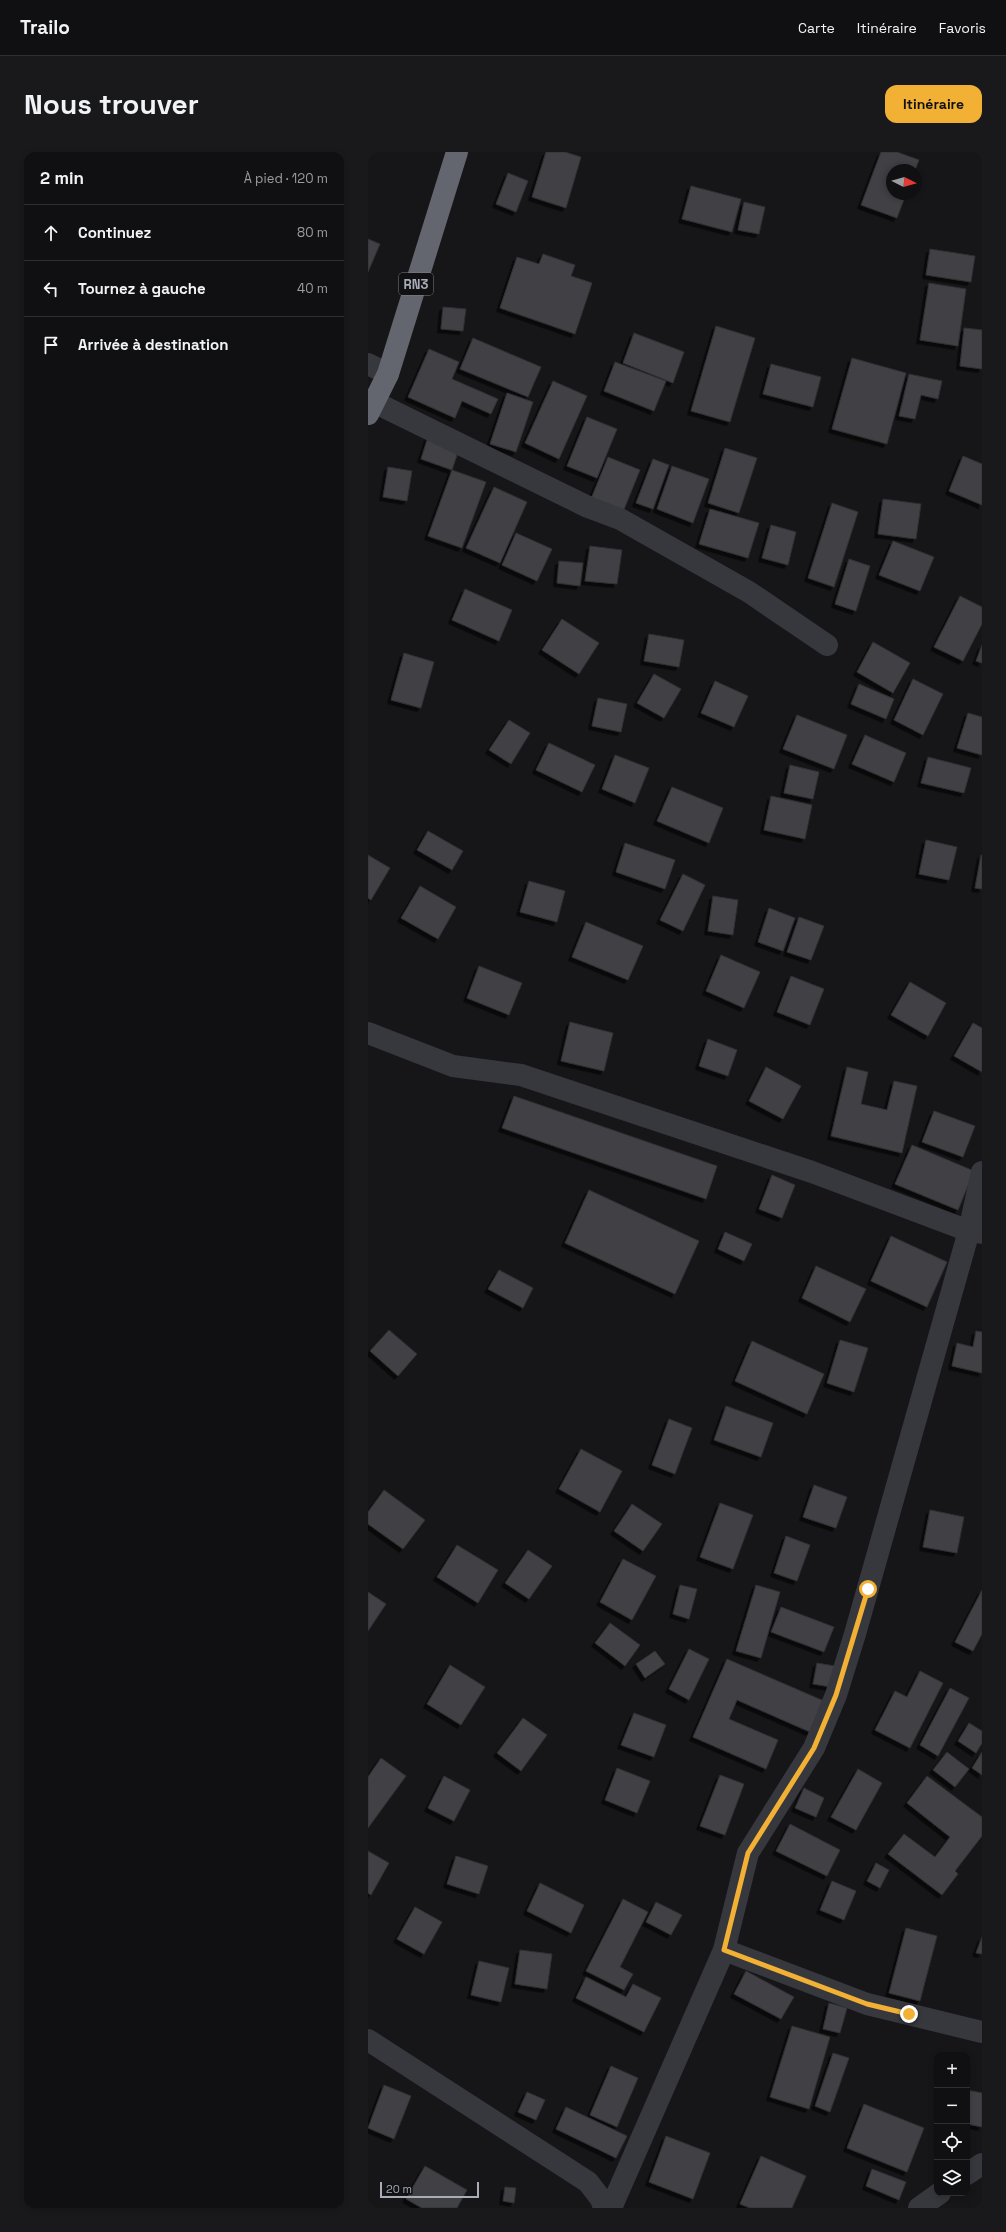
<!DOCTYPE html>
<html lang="fr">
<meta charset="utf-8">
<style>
:root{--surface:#101012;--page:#19191b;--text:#f1f3f6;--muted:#9c9d9f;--line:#303032;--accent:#f2b134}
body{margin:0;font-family:"Space Grotesk",sans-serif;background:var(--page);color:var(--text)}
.controls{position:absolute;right:12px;bottom:12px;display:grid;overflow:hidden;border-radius:8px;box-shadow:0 2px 6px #0003}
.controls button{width:36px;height:36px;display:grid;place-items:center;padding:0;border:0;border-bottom:1px solid var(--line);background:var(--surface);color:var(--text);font:20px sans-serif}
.compass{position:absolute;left:518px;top:12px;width:36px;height:36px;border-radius:50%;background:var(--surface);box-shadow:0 2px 6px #0003;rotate:96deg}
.scale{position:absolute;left:12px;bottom:10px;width:99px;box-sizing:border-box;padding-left:4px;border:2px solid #a8adb8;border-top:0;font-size:11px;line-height:14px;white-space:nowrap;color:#a8adb8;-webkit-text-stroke:3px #111113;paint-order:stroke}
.stop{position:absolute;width:12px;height:12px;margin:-9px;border:3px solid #f2b134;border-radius:50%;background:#fff}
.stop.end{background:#f2b134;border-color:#fff;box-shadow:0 1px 4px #0008}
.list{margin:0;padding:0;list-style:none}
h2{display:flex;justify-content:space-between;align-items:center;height:52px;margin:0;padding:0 16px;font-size:17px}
h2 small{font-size:13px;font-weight:400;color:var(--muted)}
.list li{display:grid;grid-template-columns:26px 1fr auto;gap:12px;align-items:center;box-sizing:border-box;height:56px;padding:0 16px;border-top:1px solid var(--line)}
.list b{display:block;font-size:15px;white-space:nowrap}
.list em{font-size:13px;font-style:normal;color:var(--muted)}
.icon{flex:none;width:22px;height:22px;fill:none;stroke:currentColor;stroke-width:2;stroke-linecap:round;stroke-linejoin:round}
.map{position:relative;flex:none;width:614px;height:2056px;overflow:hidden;border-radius:12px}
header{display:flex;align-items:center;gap:24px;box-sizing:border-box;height:56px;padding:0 20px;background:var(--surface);border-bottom:1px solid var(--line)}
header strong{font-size:19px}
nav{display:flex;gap:22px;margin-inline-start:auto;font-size:14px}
.intro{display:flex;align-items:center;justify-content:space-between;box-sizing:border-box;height:96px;padding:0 24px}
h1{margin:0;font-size:28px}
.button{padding:10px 18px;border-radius:12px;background:var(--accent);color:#111;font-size:14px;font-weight:700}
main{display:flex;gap:24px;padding:0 24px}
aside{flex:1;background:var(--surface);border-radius:12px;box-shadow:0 2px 6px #0003}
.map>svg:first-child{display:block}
.building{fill:#404145;stroke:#303034;filter:url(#shadow)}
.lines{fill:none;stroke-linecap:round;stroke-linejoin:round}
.minor{stroke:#37383d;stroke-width:22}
.highway{stroke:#63666e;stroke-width:22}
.route{stroke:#f2b134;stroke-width:5}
.labels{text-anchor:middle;stroke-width:4;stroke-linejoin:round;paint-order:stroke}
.shield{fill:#111113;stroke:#7b7e86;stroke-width:1}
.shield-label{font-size:13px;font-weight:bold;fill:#a8adb8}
</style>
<header>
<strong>Trailo</strong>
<nav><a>Carte</a><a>Itinéraire</a><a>Favoris</a></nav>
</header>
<div class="intro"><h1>Nous trouver</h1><a class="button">Itinéraire</a></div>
<main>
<aside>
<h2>2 min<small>À pied · 120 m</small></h2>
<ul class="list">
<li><svg class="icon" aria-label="ahead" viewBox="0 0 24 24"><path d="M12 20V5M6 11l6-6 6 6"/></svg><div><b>Continuez</b></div><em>80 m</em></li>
<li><svg class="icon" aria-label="left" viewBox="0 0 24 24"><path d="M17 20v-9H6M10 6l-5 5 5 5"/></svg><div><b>Tournez à gauche</b></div><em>40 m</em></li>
<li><svg class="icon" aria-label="arrive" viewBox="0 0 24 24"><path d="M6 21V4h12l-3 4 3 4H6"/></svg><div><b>Arrivée à destination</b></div></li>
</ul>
</aside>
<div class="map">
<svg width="614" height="2056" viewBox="0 0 614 2056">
<defs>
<filter id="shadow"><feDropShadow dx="-3.5" dy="3.5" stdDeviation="0" flood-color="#0009"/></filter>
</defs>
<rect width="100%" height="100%" fill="#161618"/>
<path class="building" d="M178 0H197L213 5 198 56 164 45Z
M513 0H529L551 8 547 18H524V42H538L529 66 493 53Z
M140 21 160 29 148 60 128 52Z
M323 34 373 47 364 80 314 67Z
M376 50 397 55 391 82 370 78Z
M0 87 12 92 0 120Z
M562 97 607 104 603 130 558 123Z
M175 102 207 113 203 124 224 131 207 182 132 156 149 105 171 112Z
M561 131 598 137 590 194 552 188Z
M75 155 98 157 95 179 73 177Z
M348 174 387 186 362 270 323 259Z
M596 176 614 178V217L592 214Z
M266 181 316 200 305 231 255 211Z
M105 186 173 215 160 245 92 217Z
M61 197 91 210 84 227 130 247 123 262 94 249 87 266 40 245Z
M484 206 538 221 519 292 464 277Z
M247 210 298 229 286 259 236 239Z
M403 212 453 225 445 255 395 242Z
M541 222 574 229 570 247 553 243 547 267 531 264Z
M185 229 219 244 191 307 157 291Z
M139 241 165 250 148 300 122 292Z
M219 265 249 277 229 326 199 314Z
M60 285 91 297 84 318 53 307Z
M357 296 389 306 371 361 340 351Z
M595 304 614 312V353L581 339Z
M240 305 272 318 255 360 223 347Z
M285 307 301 313 285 357 268 351Z
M304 314 341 327 325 371 289 357Z
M20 315 44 319 39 349 15 345Z
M84 318 118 330 94 396 60 384Z
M126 335 159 350 132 411 98 396Z
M515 347 553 352 548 387 510 382Z
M464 351 490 360 466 435 440 426Z
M342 357 391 371 380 406 331 392Z
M403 373 428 380 420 413 394 406Z
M148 381 184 397 169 429 134 413Z
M525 389 566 405 552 439 511 423Z
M222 394 254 398 249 432 217 429Z
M481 407 502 414 488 459 467 452Z
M191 409 215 411 212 434 189 431Z
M97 437 144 458 131 489 84 468Z
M592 444 614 455V472L595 509 566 495Z
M194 467 231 491 211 522 174 498Z
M281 482 316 488 311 515 276 509Z
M505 490 542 511 525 541 489 520Z
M614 493V511L608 509Z
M36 501 66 510 53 556 23 548Z
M286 522 313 537 296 566 269 551Z
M545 527 575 542 555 583 526 568Z
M347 529 380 544 366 575 333 561Z
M491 532 526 547 518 567 483 552Z
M230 546 259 552 253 580 224 574Z
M600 561 614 565V603L589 596Z
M429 563 479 583 466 617 415 597Z
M141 568 162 581 143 612 121 598Z
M497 583 538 601 526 630 484 612Z
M181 591 227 613 214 640 168 618Z
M247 603 281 616 267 651 234 637Z
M560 605 603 616 596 641 553 631Z
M422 613 451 620 445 647 416 641Z
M304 635 355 656 341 691 289 669Z
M403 644 444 653 437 687 396 678Z
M60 679 95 699 84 718 49 698Z
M558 688 589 695 581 728 551 722Z
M257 691 307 708 297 737 248 720Z
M0 703 22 716 3 748 0 746Z
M613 703H614V737L607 736Z
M315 722 337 733 315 779 292 768Z
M161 729 197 739 189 770 152 760Z
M52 734 88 755 70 787 33 766Z
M345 744 370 748 365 783 340 779Z
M401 756 427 766 415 799 390 790Z
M431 765 456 774 443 808 419 800Z
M218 770 275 794 260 828 204 805Z
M353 803 392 820 376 856 338 839Z
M111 814 154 831 141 863 99 846Z
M423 824 456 837 442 873 409 860Z
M542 830 578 851 560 884 523 863Z
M202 870 245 881 236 919 193 909Z
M605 871 614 876V920L586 904Z
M340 887 369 898 360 924 331 914Z
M398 915 433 934 415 967 381 949Z
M479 915 500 920 493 952 519 958 526 929 549 934 534 1001 463 984Z
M146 944 349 1014 338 1047 134 976Z
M566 959 607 974 595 1005 554 990Z
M544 993 606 1019 590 1058 527 1032Z
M404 1023 427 1033 414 1066 391 1057Z
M221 1038 331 1089 307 1142 197 1091Z
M357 1080 384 1092 376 1109 350 1097Z
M523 1084 579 1110 559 1155 503 1129Z
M448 1114 498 1137 482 1170 434 1146Z
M131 1118 165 1136 155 1156 120 1137Z
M21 1178 49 1202 30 1224 2 1199Z
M608 1179 614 1180V1221L584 1214 589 1191 605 1195Z
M472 1188 500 1196 486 1240 459 1231Z
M384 1189 456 1222 439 1262 367 1229Z
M358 1254 405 1271 393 1305 346 1288Z
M301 1267 324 1276 307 1322 284 1313Z
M213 1297 254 1319 232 1360 191 1337Z
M446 1333 479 1345 468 1376 435 1365Z
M16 1338 57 1368 35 1397 0 1372V1360Z
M352 1351 385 1363 365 1417 332 1405Z
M264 1352 294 1372 275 1399 246 1379Z
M562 1358 596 1365 589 1401 555 1395Z
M418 1384 442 1393 429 1429 406 1421Z
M89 1393 130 1418 110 1451 69 1425Z
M160 1398 184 1414 161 1447 137 1431Z
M255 1407 288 1424 264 1468 232 1450Z
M312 1433 329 1437 321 1467 305 1462Z
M388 1433 412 1440 393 1506 368 1499Z
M614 1438V1482L605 1499 587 1490Z
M0 1440 18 1452 0 1479Z
M413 1455 466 1475 456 1500 403 1480Z
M242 1471 272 1493 257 1514 227 1491Z
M321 1497 341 1507 321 1548 301 1537Z
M287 1499 297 1512 277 1526 268 1512Z
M359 1507 456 1549 442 1580 369 1548 361 1567 410 1588 398 1617 325 1585Z
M449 1511 467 1514 463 1535 445 1532Z
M82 1513 117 1535 93 1573 59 1552Z
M552 1519 575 1531 542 1596 507 1578 527 1539 539 1545Z
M582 1536 601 1546 570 1604 552 1593Z
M266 1561 298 1573 286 1605 253 1593Z
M155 1566 179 1583 153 1619 129 1601Z
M601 1571 614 1579V1591L608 1601 590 1589Z
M579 1600 601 1617 587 1635 565 1618Z
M614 1600V1623L604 1616Z
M13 1606 38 1624 0 1676V1625Z
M249 1616 282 1629 269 1661 237 1648Z
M490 1617 514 1631 488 1678 463 1665Z
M352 1623 376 1632 357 1683 332 1674Z
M76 1624 102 1638 86 1669 60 1656Z
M559 1624 614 1665V1684L587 1719 590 1722 574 1743 520 1702 536 1682 567 1705 582 1685 539 1651Z
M436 1636 456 1646 448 1665 427 1656Z
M422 1672 472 1698 459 1724 408 1699Z
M0 1699 21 1711 3 1743 0 1741Z
M88 1704 120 1714 111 1742 79 1732Z
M508 1711 521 1718 512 1736 499 1729Z
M464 1729 488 1739 476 1768 452 1758Z
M172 1731 216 1753 203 1781 159 1759Z
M255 1747 280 1760 252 1815 265 1822 256 1838 218 1819Z
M288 1750 314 1763 303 1783 278 1770Z
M47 1755 74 1770 56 1802 29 1787Z
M538 1776 569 1784 552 1849 521 1841Z
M614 1785V1802L608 1801Z
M152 1798 184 1802 179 1837 147 1832Z
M111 1809 141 1816 133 1850 103 1843Z
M378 1819 426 1845 413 1867 366 1842Z
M218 1825 258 1845 265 1832 293 1846 276 1880 208 1846Z
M461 1851 479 1856 472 1881 455 1877Z
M424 1874 462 1885 441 1957 402 1945Z
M465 1901 481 1906 462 1960 447 1954Z
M243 1914 270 1926 249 1975 222 1963Z
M16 1933 43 1944 26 1987 0 1976Z
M599 1938 614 1941V1975L599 1972Z
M159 1940 177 1948 168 1968 150 1960Z
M496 1952 556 1976 539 2020 479 1996Z
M198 1955 259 1984 248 2006 188 1977Z
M298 1984 342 2001 325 2047 281 2030Z
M393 2004 438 2024 424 2056H382L372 2052Z
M57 2014 99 2038 89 2056H54L38 2047Z
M504 2017 538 2030 531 2048 498 2034Z
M137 2035 148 2036 146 2051 135 2049Z"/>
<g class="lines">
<path class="minor" d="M0 212 20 222
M6 250 220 355 252 367 381 440 459 493
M0 881 85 914 153 923 444 1020 601 1079 614 1081
M356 1798 499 1852 614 1880
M0 1888 220 2030 233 2047 236 2056
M599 2022 614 2012
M243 2056 356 1798 380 1701 446 1596 468 1543 487 1482 601 1079 614 1020
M551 2056 572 2041"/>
<path class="highway" d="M0 262 20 222 89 0"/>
</g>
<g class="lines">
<path class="route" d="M500 1437 468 1543 446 1596 380 1701 356 1798 499 1852 541 1862"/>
</g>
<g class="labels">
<rect class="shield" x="31" y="121" width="34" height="22" rx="3"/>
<g class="shield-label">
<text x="48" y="137">RN3</text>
</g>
</g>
</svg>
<div class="controls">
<button>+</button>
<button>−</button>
<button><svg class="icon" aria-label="locate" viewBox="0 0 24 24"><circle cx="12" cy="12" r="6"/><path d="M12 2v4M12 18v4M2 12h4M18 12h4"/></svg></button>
<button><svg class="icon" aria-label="layers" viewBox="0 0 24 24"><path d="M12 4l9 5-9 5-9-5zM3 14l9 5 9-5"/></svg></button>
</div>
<svg class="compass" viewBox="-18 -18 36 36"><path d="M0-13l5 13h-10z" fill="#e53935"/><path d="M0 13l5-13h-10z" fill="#9c9d9f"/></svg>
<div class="scale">20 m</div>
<div class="stop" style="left:500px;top:1437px"></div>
<div class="stop end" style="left:541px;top:1862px"></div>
</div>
</main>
